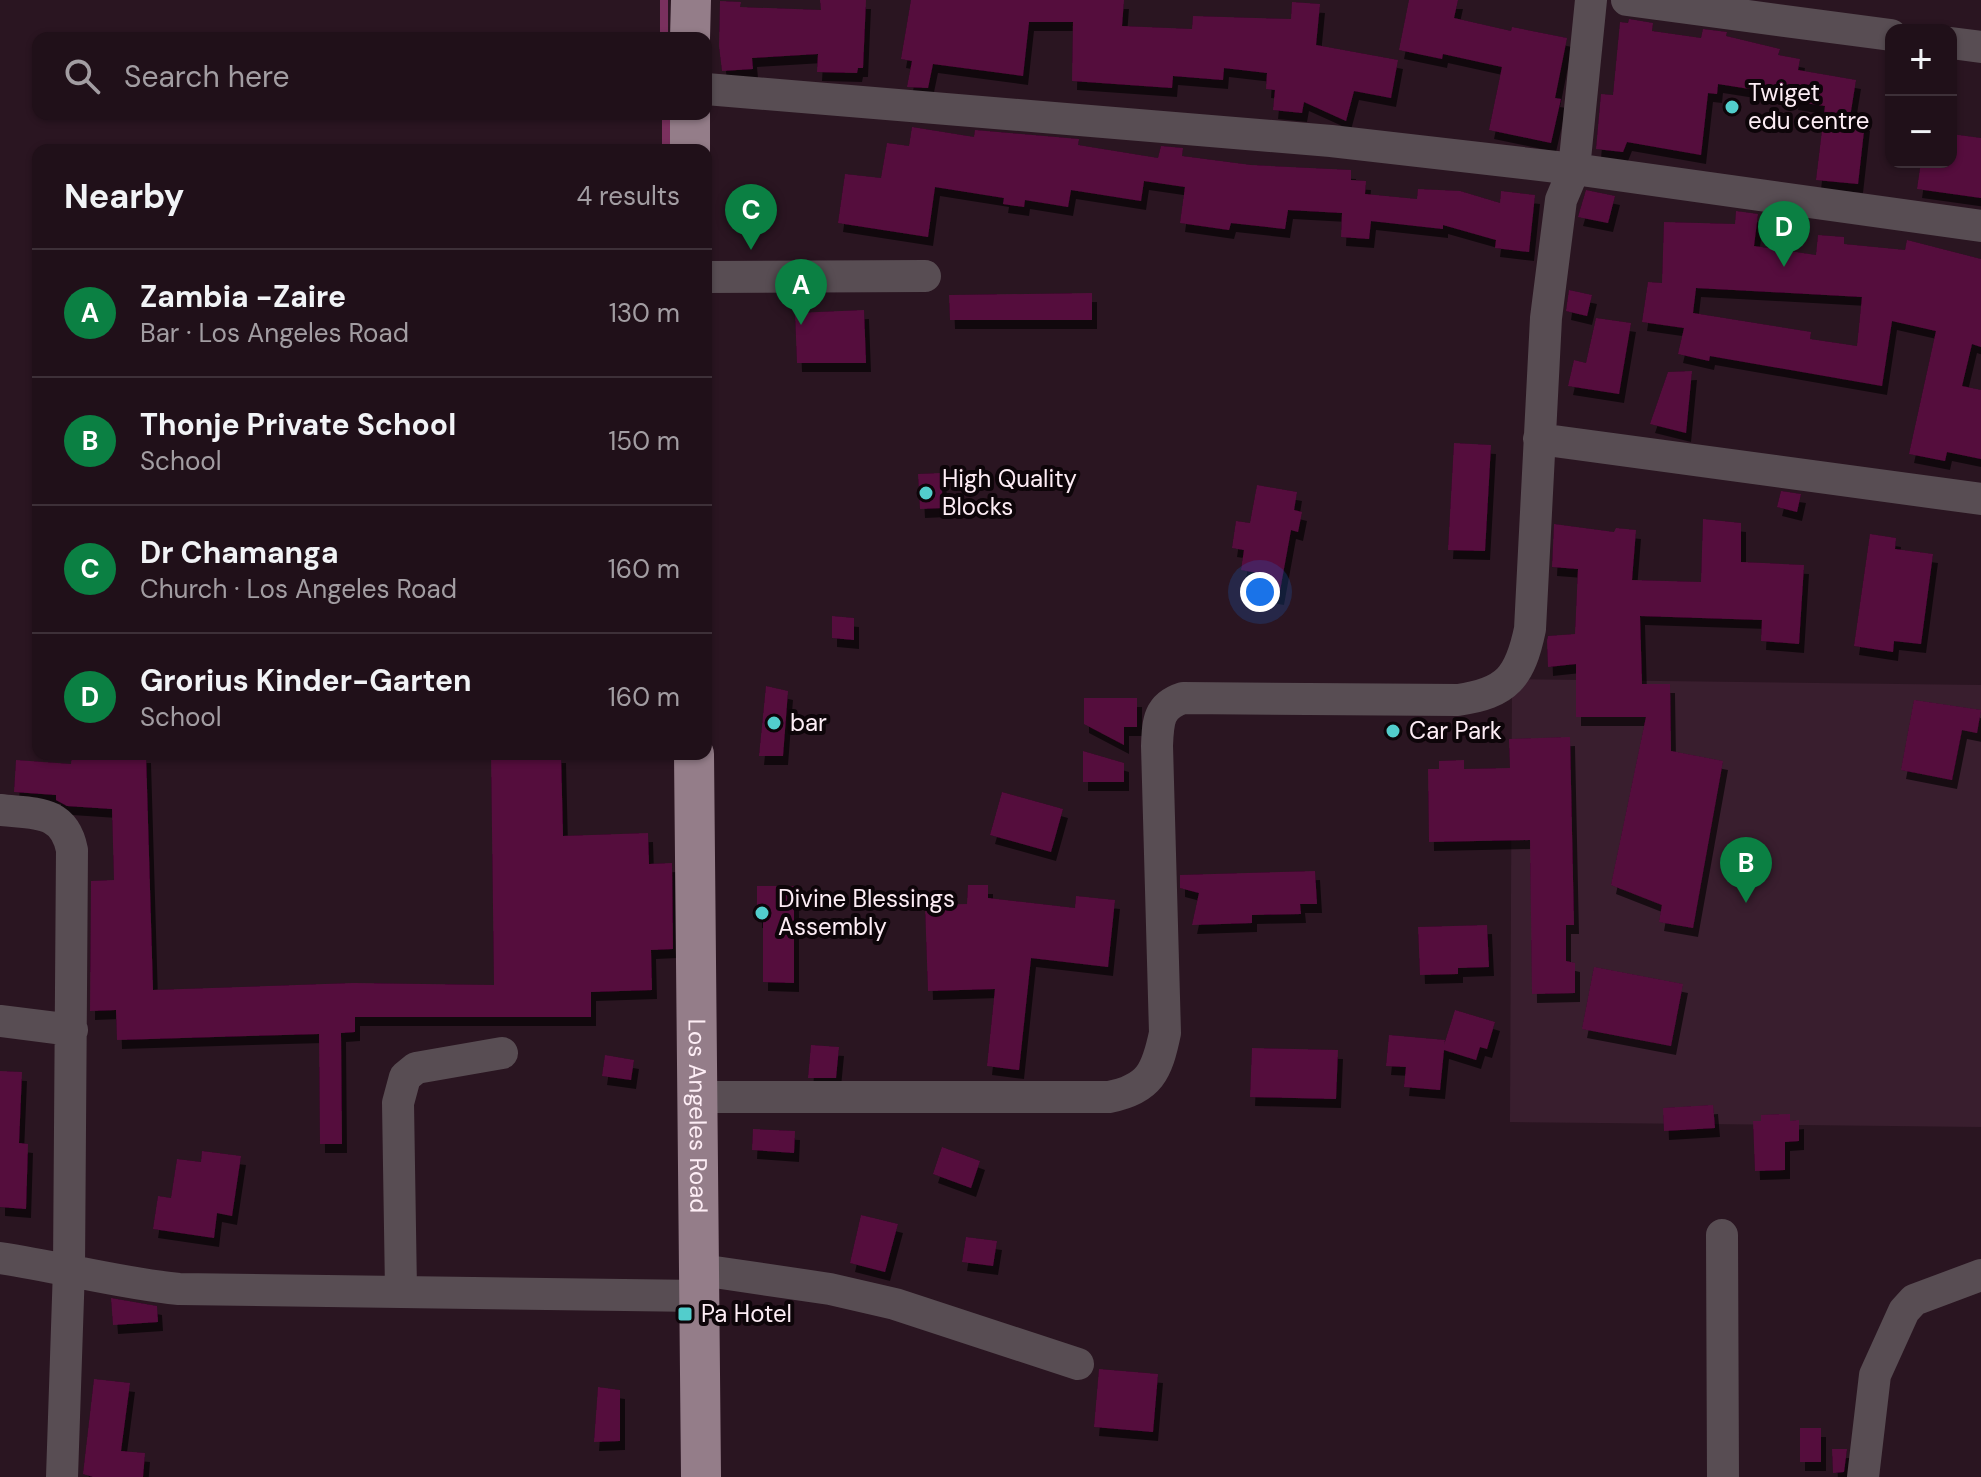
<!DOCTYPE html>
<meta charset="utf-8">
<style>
:root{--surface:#201019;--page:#2d1e26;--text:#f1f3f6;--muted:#a29da2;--line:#3d3038;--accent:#0b8043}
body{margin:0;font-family:"DM Sans",sans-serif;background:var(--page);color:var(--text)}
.controls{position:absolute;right:24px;top:24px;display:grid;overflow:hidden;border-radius:16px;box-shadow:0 2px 6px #0004}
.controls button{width:72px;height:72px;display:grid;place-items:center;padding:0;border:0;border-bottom:2px solid var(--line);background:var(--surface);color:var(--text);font:40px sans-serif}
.you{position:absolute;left:1260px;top:592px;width:28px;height:28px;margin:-20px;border:6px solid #fff;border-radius:50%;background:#1a73e8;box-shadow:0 0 0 12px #1a73e833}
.badge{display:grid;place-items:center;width:52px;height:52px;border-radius:50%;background:var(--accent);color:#fff;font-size:26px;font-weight:700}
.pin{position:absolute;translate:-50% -66px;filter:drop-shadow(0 2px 4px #0008)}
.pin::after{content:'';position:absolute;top:42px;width:28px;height:24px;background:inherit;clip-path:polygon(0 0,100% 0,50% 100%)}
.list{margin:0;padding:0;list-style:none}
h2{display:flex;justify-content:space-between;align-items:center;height:104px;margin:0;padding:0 32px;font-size:34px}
h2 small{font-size:26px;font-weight:400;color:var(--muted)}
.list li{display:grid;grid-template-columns:52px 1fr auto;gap:24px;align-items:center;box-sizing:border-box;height:128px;padding:0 32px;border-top:2px solid var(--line)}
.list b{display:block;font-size:30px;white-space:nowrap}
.list p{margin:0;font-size:26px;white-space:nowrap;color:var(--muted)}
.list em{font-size:26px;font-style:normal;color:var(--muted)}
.icon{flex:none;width:44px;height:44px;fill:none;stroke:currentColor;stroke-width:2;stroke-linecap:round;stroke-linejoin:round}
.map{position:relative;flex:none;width:1981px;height:1477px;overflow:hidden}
.search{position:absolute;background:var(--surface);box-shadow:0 2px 6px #0004;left:32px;top:32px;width:680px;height:88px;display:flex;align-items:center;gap:20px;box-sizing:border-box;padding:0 28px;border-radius:16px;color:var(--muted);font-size:30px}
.panel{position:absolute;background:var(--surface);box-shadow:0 2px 6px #0004;left:32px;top:144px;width:680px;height:616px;border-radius:16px}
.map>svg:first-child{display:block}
.built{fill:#391e2e}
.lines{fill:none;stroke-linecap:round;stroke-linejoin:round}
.stream{stroke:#7a305e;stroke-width:8}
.building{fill:#540a3c;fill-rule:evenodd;filter:url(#shadow)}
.minor{stroke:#584d53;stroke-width:32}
.major{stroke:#947d89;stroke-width:40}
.poi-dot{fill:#52cdcc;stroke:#0d0509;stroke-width:3}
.labels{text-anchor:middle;stroke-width:8;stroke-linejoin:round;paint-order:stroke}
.poi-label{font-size:24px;fill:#fdedf5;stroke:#0d0509;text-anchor:start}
.street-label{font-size:24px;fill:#fdedf5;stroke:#0d0509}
</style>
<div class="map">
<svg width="1981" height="1477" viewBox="0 0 1981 1477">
<defs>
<filter id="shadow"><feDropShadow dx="5" dy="9" stdDeviation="0" flood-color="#0009"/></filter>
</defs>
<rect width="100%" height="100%" fill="#2a1521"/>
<path class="built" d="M1512 679 1981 685V1127L1510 1122Z"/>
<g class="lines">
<path class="stream" d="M664 0V38
M666 114V150"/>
</g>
<path class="building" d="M820 0H866L863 68H858L857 73 817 72 818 54 752 58 753 69 722 71 719 46 720 1 741 2 740 7 821 10Z
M911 0H1124L1122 26 1192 29 1193 16 1291 19 1292 2 1320 4 1316 45 1398 60 1391 98 1354 91 1346 121 1304 102 1302 113 1273 110 1275 90 1266 89 1267 73 1224 68 1223 80 1173 76 1172 88 1072 81 1073 22H1029L1023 76 933 64 928 88 907 87 912 61 901 59Z
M1409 0H1458L1454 18 1511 31 1512 27 1567 38 1555 98 1561 99 1551 143 1489 130 1502 67 1443 54 1442 59 1399 50Z
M1629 19 1653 23 1652 31 1701 38 1703 29 1727 32 1726 36 1780 49 1778 55 1800 59 1798 70 1856 80 1850 117 1865 122 1858 184 1816 180 1825 106 1793 101 1794 96 1718 84 1717 94 1708 93 1701 155 1627 142 1623 152 1596 149 1601 94 1613 95 1620 22 1628 23Z
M912 127 974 137 975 130 1079 139 1078 145 1158 158 1161 146 1183 148 1182 156 1251 165 1351 170V180L1366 181 1365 194 1417 199 1418 189 1460 191 1500 203 1501 191 1535 195 1529 252 1495 248 1496 240 1443 225V229L1371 221 1369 239 1341 237 1342 213 1288 210 1285 229 1231 223 1229 230 1180 223 1185 187 1144 181 1141 201 1071 190 1068 207 1025 200 1024 207 1003 204 1004 198 935 187 928 237 838 223 845 174 881 178 887 143 909 146Z
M1951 134 1981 138V198L1917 189 1921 162H1951Z
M1586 190 1615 196 1608 223 1578 217Z
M1736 211 1758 214 1754 246 1816 255 1818 235 1844 237V244L1905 250 1907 240 1981 259V347L1972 344 1962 386 1981 390V459L1947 452 1945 461 1909 454 1936 331 1892 321 1882 386 1710 356 1709 361 1678 354 1684 328 1642 322 1648 282 1662 283 1664 222 1735 224ZM1696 288 1862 297 1857 346 1810 339 1811 332 1693 313Z
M1569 290 1592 295 1587 316 1566 311Z
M1092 293V320H950L949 295Z
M864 310 866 363H797L795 313Z
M1596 318 1631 323 1619 394 1568 386 1574 360 1586 363Z
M1692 371 1686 433 1650 424 1668 372Z
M1454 443 1491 445 1485 551 1448 550Z
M941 473 943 508 920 509 918 474Z
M1257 485 1297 492 1294 510 1302 512 1298 532 1291 530 1279 596 1254 592 1258 573 1241 570 1244 550 1232 548 1236 521 1250 523Z
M1781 491 1801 494 1797 512 1777 507Z
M1703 519 1741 523V562L1804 565 1799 644 1761 641 1762 620 1640 616 1642 684H1670L1671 751 1723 761 1693 928 1659 922 1662 905 1611 885 1646 717H1576V664L1548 667 1547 641 1548 636 1575 634 1578 569 1552 567 1554 524 1614 532 1616 528 1636 530 1632 580 1701 582Z
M1870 534 1896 538 1895 549 1933 554 1921 644 1894 641 1893 652 1854 646Z
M832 616 854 618V640L832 638Z
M766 686 788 691 783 756H759Z
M1084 698H1137V727H1124V745L1084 724Z
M1914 700 1981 710 1977 733 1962 730 1952 780 1901 770Z
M1570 737 1574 925H1566V961L1575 963V993L1532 994 1530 840 1429 842 1428 769H1439V761L1464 760V769L1510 768 1509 739Z
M1083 751 1124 763V782H1083Z
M72 754H146L153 990 353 983 494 985 491 754H561L563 836 648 833 649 864 672 863 673 949 651 950 652 990 591 992V1017H355V1032L341 1033 342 1144H320L319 1034 117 1040 116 1010 90 1011 91 881 114 880 112 809 67 806 56 800V795L14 792 16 760 71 764Z
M1002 792 1063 809 1051 852 990 835Z
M1315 871 1317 904H1300L1301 914 1252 915V923L1192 925 1199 893 1180 888V875Z
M968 885H988V898L1075 908 1076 896 1115 900 1108 967 1031 958 1019 1070 987 1066 995 989 928 991 925 905 967 904Z
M757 886H794V983L763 982V919H757Z
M1487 925 1489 967 1458 968V974L1420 975 1418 927Z
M1594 967 1683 984 1671 1046 1582 1029Z
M1455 1010 1495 1022 1487 1049 1480 1047 1476 1060 1444 1050 1440 1090 1404 1087 1406 1067 1386 1066 1389 1035 1445 1040 1444 1045Z
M811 1045 839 1047 836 1078H808Z
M1252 1048 1338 1050 1336 1099 1250 1097Z
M605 1055 634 1060 631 1080 602 1076Z
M0 1071 22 1072 19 1143 28 1144 26 1209 0 1207Z
M1713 1105 1715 1128 1664 1131 1663 1108Z
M1790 1114V1121L1799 1120V1141L1785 1142V1170L1755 1171 1753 1121H1761V1115Z
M753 1129 795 1131 794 1153 752 1150Z
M942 1147 980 1161 971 1188 933 1174Z
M202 1151 241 1156 232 1216 217 1213 214 1238 153 1229 158 1196 171 1198 177 1159 201 1162Z
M861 1215 898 1224 885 1272 850 1263Z
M966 1237 997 1241 993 1266 962 1262Z
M111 1298 157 1306 158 1322 113 1325Z
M1099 1369 1158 1374 1153 1432 1094 1427Z
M94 1379 130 1383 121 1451 145 1453 143 1477H93L83 1474Z
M598 1387 620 1390V1441L594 1442Z
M1800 1428H1821V1462H1800Z
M1832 1449H1847L1844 1472 1833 1473Z"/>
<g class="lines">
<path class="minor" d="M1627 0 1891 35
M1951 43 1981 47
M706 89 1331 141 1574 169 1981 226
M706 277 925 276
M1539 439 1981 499
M0 810C34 814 64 809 72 850L69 1268 62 1477
M0 1021 72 1030
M699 1097H1109C1150 1089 1157 1071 1165 1033L1157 746C1158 722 1158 706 1183 698L1458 700C1507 693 1520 677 1530 629L1546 318 1561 200 1574 169 1591 0
M1722 1235 1723 1477
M0 1258C61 1267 118 1283 179 1289L701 1296
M701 1270 830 1289 895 1304 1078 1364
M401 1290 398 1103 405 1077 416 1068 502 1053
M1863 1477 1875 1375 1904 1311 1914 1300 1981 1275"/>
<g class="major">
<path d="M690 38 691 0"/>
<path d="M690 114V150"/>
<path id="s1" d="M694 754 701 1477"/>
</g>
</g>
<g class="poi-dot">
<circle cx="1732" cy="107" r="8"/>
<circle cx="926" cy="493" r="8"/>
<circle cx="774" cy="723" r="8"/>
<circle cx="1393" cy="731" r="8"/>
<circle cx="762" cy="913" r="8"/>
<rect x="677" y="1306" width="16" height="16" rx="4"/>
</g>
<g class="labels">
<g class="poi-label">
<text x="1748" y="101">Twiget<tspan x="1748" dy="28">edu centre</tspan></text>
<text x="942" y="487">High Quality<tspan x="942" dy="28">Blocks</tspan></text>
<text x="790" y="731">bar</text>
<text x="1409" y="739">Car Park</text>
<text x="778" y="907">Divine Blessings<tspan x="778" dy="28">Assembly</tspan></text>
<text x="701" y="1322">Pa Hotel</text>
</g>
<g class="street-label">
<text dy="8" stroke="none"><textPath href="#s1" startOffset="362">Los Angeles Road</textPath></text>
</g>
</g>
</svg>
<div class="controls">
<button>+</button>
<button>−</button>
</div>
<div class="you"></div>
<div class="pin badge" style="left:801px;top:325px">A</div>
<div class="pin badge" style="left:1746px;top:903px">B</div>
<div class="pin badge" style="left:751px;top:250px">C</div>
<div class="pin badge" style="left:1784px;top:267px">D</div>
<div class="search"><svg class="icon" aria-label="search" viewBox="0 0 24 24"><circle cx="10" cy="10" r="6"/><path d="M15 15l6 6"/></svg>Search here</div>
<section class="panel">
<h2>Nearby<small>4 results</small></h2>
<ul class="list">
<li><span class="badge">A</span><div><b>Zambia -Zaire</b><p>Bar · Los Angeles Road</p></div><em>130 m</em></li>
<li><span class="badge">B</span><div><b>Thonje Private School</b><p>School</p></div><em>150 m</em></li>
<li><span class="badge">C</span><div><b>Dr Chamanga</b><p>Church · Los Angeles Road</p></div><em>160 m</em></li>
<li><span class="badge">D</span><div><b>Grorius Kinder-Garten</b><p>School</p></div><em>160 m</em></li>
</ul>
</section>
</div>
